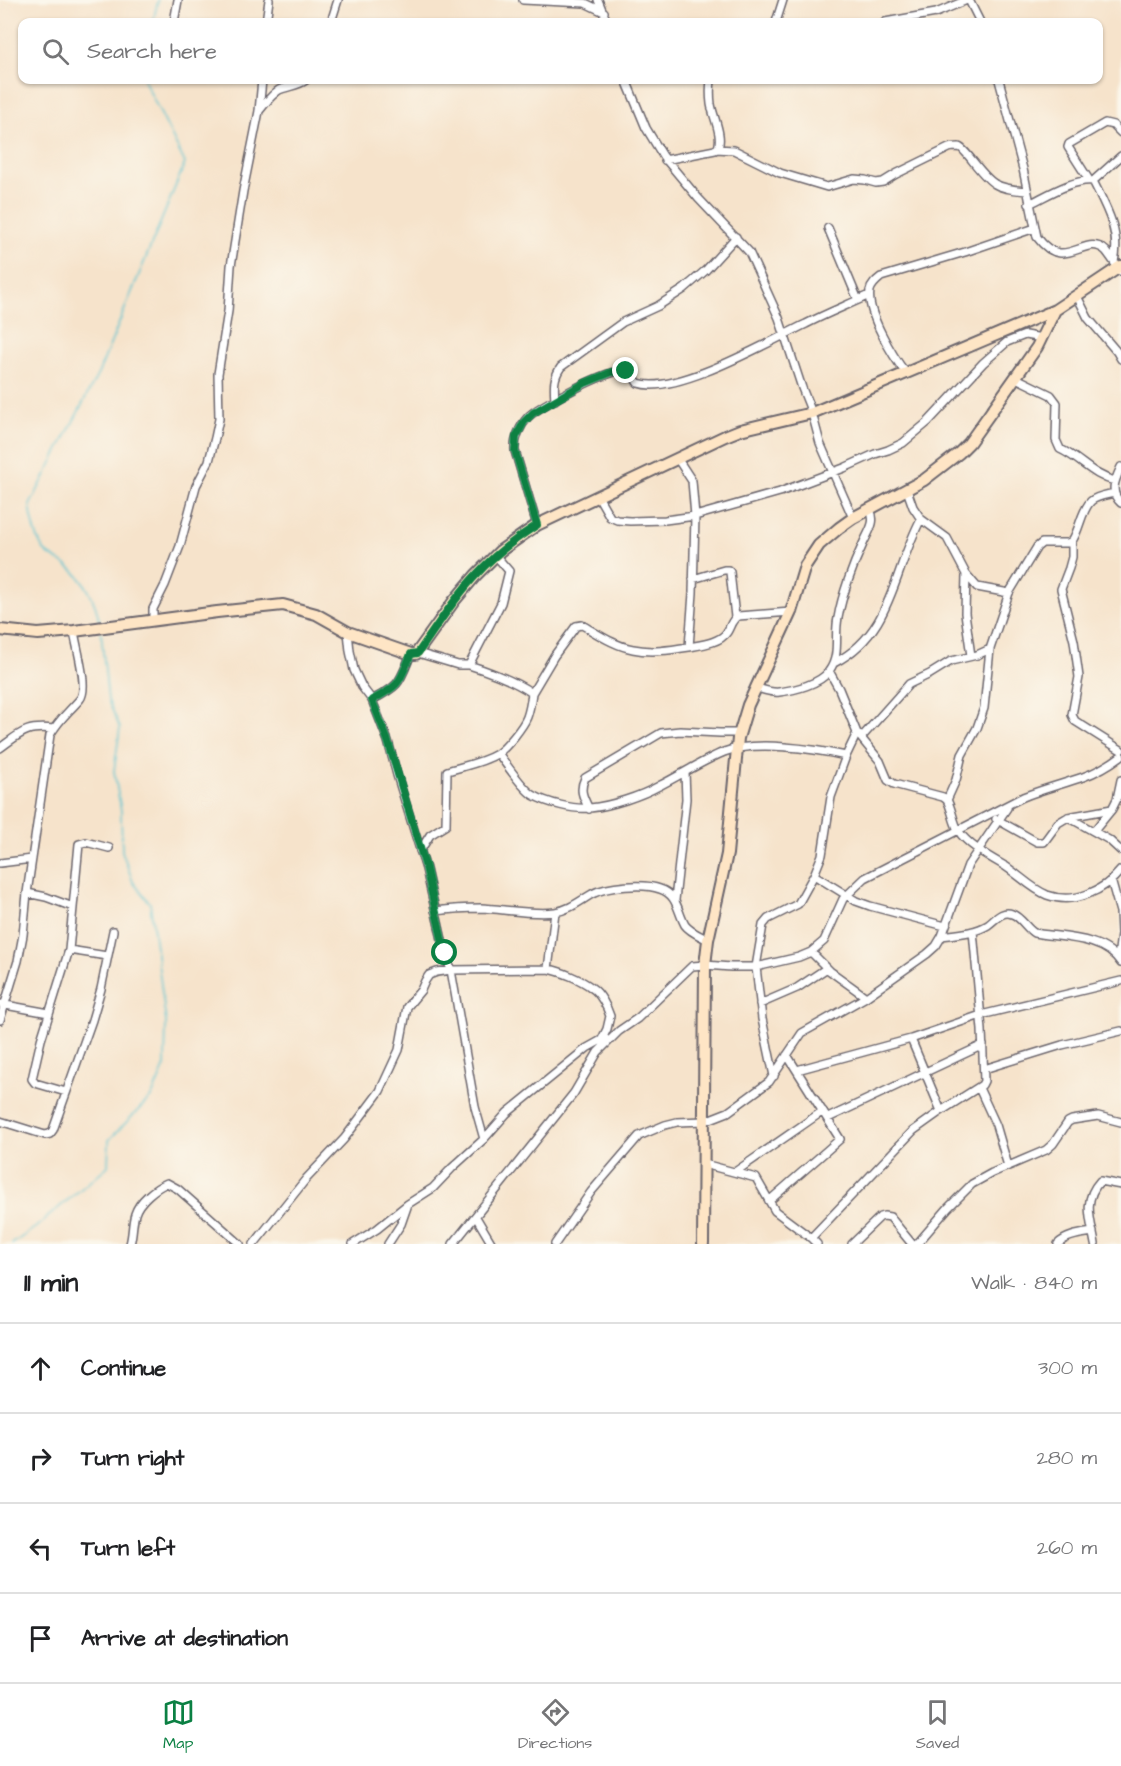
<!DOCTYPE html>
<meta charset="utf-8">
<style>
:root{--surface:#fff;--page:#f6f6f6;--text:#202124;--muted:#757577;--line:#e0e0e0;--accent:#0b8043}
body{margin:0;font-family:"Architects Daughter",sans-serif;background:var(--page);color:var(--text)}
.stop{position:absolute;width:18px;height:18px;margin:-14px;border:4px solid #0b8043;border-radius:50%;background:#fff}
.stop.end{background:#0b8043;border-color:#fff;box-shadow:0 2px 6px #0008}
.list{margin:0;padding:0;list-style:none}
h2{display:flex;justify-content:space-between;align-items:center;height:78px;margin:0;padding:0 24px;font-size:26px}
h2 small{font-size:20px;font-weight:400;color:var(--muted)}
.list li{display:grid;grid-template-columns:39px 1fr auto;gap:18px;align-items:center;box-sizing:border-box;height:90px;padding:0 24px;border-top:2px solid var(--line)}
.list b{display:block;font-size:22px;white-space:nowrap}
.list em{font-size:20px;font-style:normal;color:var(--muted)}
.icon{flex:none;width:33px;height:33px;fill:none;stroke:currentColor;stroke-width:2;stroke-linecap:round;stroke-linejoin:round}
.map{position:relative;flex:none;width:1121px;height:1244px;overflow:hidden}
.search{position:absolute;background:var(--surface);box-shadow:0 2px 4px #0004;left:18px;right:18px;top:18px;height:66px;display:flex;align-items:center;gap:15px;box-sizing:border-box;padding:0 21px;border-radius:12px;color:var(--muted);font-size:22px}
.sheet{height:438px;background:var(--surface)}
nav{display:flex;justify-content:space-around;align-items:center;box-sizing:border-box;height:84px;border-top:2px solid var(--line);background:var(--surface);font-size:16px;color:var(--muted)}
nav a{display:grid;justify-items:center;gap:3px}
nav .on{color:var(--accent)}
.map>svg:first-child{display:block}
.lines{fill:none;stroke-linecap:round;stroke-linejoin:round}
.stream{stroke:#57c3d1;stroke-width:1.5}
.street-casing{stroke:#6c666d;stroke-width:10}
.secondary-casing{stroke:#6c666d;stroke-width:14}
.street{stroke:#fff;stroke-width:7}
.secondary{stroke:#fee5c5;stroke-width:10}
.route{stroke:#0b8043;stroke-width:8}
</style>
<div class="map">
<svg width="1121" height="1244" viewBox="0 0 1121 1244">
<rect width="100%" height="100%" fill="#fbf7ec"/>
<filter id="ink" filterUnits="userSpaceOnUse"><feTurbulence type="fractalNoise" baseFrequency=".0167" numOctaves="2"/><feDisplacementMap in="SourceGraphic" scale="12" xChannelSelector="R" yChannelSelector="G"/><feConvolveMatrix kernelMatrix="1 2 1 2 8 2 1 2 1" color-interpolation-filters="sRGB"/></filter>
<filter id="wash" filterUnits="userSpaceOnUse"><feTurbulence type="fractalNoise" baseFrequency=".008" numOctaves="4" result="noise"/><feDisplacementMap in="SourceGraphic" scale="24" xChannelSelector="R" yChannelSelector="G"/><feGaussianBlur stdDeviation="1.35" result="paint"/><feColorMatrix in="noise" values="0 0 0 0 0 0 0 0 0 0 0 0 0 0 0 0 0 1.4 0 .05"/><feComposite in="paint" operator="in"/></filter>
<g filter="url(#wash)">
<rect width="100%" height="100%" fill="#f6e3cb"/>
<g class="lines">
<path class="stream" d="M153 22 158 0
M100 624C96 603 86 578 66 565 59 560 48 556 43 549 35 536 32 520 30 505L98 374 185 163 144 80
M12 1244 36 1227 108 1166 109 1140 152 1096 165 1066 166 1022 150 903 133 882 122 851 121 811 114 771 120 728 108 700 101 632"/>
</g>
</g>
<g filter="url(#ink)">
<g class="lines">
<defs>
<path id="street" d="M523 0 585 3 604 12
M598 0 607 22
M969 0 980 22
M174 22 178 0
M266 22 269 0
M331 22 338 0
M776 22 783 0
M885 22 936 13 967 0
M626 80 646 128 663 156 698 198 749 252 779 318 802 388 812 413 820 443 853 518
M999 80 1023 169 1037 237C1065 275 1085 231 1106 251 1111 257 1116 265 1120 271
M259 111C265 104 271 95 279 90 288 86 298 86 306 80
M716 149 734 150 780 173 827 187 854 179 865 180 876 183 883 182 896 174 949 148C951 147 957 147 959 147 966 149 982 177 995 184 1004 189 1016 190 1027 191
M665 160 715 150 718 148C723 135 713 117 711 104 710 96 710 88 711 80
M1089 180 1068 147 1069 144 1105 123 1113 125 1121 133
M1093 181 1121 156
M1029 204C1046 196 1075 178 1093 181 1106 207 1121 232 1114 262
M828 228 858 300
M1077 296 1088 318 1117 352 1121 359
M906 373C893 357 866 312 870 291 871 285 876 281 881 277L965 252 1035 228
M1016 378 1051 395 1057 403 1056 440 1060 449C1080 458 1093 476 1115 481
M555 400C554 387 553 378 561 367L623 322 658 306 684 289 706 270 736 237
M677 458 692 481 695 516 693 593 689 647C700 645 720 643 727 632 731 626 731 620 738 616L791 612
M1121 467C1115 480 1109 492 1121 503
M598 496 610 517 617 520 630 521 665 520 695 516 780 492 844 468 875 454 888 450 903 443 928 422 983 363 1007 342 1025 335 1042 338
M921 519 947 538 966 574 977 587 1009 593
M537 525 515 451C514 439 520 426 528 417 539 406 610 368 624 371 631 372 634 378 638 383 675 396 770 341 806 324 827 313 848 305 869 295
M1072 541V557L1069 568 1061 589 1074 641 1079 677 1072 715 1075 721 1121 750
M966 574 965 613 971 656
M693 579 724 570H728L730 572 735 617
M153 621V609L165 585 180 546 196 486 209 461 215 438 219 419 218 374 228 311 231 266 243 191 259 111 262 80
M348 632 350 651 354 670 362 687 372 700 388 741 397 775 426 869 445 953 451 970 475 1107 484 1139
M418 653 458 665H469L501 603 509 571 496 556
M834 663C893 633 893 571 921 519L913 507 907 490
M829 671 839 689 857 733 880 761 888 780 894 784 943 797 947 800C952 809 953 821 958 830 967 845 991 858 1005 866 1019 875 1032 889 1047 895 1074 905 1104 891 1121 870
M757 688C764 690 772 693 779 692 795 690 820 684 829 671 841 655 834 635 838 618 842 595 853 565 863 544 868 532 877 522 870 510
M532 693 554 656 576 626 582 625C598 634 615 646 633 649 651 653 670 650 689 647
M372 700C401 685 399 683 411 654
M861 738 909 684 930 674 951 661 977 655 990 649
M0 748C22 732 26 726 54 729
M498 753C506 764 523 789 533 795 547 803 574 810 590 808 611 806 641 796 659 786 681 775 702 761 724 752 755 740 814 749 846 756
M947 800 956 780 962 755 977 728 984 708 990 649 1009 593 1037 547 1042 543H1068L1072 541C1080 529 1081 511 1091 501 1097 496 1107 495 1114 493
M589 809C583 797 579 790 585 778L661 733 680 731 720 733H739
M1068 817 1109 840 1121 851
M996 819 1037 842H1044L1058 823 1068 817 1112 809 1117 799 1121 780
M1094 831 1112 809
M420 851 430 835 446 825 447 771C463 766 482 763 497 754 506 748 523 727 527 717 530 709 531 701 532 693 513 680 491 672 469 665
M0 863 32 859
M814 875 856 901 870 906 945 926
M1111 880 1120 912 1121 934 1118 958
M27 893 46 897 73 907
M675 900 686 799 685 772
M435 911C451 909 466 908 481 908 503 909 534 915 555 912 569 910 580 901 592 894 607 886 644 883 660 889 678 895 677 911 685 925 690 932 701 936 708 940
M942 936C956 934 975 933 988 925 995 920 1002 910 1012 914 1021 917 1026 928 1034 933 1062 938 1104 936 1121 963
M69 950 107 956
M811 952 830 971 866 997
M548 969 555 912
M0 1004 49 1013
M760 1004 797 988 827 968
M0 1020 18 961 23 935 27 893 50 735C60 718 68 713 80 699 89 688 76 646 74 631
M911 1039 941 1111
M984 1069 1062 1045 1121 1031
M797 1070 911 1039 981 1015 1121 981
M774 1076 762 1019 756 967 763 925 768 919 798 904 814 875 822 855 831 797 846 756 857 733
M979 1088 996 1125 1008 1166
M66 1092 35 1083 32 1079 41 1040 69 950 79 844 86 842 109 848
M828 1118 983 1045
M0 1121 45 1135 50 1134 53 1130 92 1020 101 989 113 931
M704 1164 756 1178 775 1211 811 1238 817 1244
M735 1172 823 1111
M769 1201 840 1139 787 1055
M476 1217 492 1244
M811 1238 913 1131 941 1111 982 1085 984 1081 982 1030 973 931
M130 1244C133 1234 132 1224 135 1214 139 1201 155 1188 167 1183L178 1189 240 1244
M254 1244 306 1179 344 1139 380 1091 399 1050 407 1007 421 990 425 981 429 975 437 972 451 970 548 969C561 971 582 980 592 988 600 993 607 1007 610 1016L607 1029 602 1039
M353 1244 377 1229 408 1204 433 1188 452 1168 484 1139 507 1113 587 1048 605 1038
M388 1244 401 1224 408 1204
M453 1244 574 1093 598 1052 619 1031 638 1018 692 966 705 965 731 967H756L799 957 811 952 824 941 843 899 865 878 1023 797C1043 789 1063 784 1083 777 1097 772 1109 765 1121 756
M555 1244 591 1192 639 1136 665 1125 677 1122 705 1121 728 1112 769 1082 802 1033 866 997 927 954 936 946 942 936 968 865 1007 808
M852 1244 880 1217 884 1216 890 1217 912 1244
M917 1244 948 1208 972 1184 992 1173 1046 1150 1053 1144 1068 1122 1072 1120 1098 1116 1121 1122
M1058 1244C1067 1235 1081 1234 1093 1232
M1095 1244C1091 1220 1082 1201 1100 1181L1121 1185"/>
<path id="secondary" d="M0 630 38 634 74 631 217 612 283 605 316 614 348 632 411 654H416L454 601 476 575 500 551 527 532 537 525 725 436 740 430 812 413 1055 310
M703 1244 705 965 708 940 727 854 738 738 748 705 791 612 805 566 819 545 839 528 853 518 924 480 959 453 969 443 1037 347 1055 310 1121 266"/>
</defs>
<use href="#street" class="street-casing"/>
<use href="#secondary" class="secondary-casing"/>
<use href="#street" class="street"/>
<use href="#secondary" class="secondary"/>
</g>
</g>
<g class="lines" filter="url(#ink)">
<path class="route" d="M445 953 426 868 388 741 372 700C401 685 399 683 411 654L418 653C437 626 454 598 476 575 494 555 515 539 537 525L515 451 516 437 524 422 533 413 585 383 612 372 626 371"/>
</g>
</svg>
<div class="stop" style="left:445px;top:953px"></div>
<div class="stop end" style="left:626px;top:371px"></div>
<div class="search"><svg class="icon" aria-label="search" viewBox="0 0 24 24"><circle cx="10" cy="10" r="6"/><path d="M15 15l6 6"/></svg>Search here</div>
</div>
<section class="sheet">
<h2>11 min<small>Walk · 840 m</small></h2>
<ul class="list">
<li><svg class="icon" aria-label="ahead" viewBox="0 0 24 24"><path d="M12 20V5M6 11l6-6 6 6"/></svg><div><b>Continue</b></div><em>300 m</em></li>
<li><svg class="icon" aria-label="right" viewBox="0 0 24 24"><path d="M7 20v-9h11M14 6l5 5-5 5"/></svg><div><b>Turn right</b></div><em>280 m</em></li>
<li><svg class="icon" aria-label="left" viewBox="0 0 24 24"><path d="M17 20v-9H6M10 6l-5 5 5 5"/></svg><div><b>Turn left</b></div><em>260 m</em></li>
<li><svg class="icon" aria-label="arrive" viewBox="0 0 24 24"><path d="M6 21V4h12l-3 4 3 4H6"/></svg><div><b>Arrive at destination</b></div></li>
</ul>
</section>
<nav>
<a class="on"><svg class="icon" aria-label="map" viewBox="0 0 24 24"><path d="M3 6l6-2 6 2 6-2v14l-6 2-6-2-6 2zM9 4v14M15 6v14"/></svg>Map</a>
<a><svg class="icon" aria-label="directions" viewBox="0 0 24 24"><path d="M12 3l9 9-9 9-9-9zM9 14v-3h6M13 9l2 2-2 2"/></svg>Directions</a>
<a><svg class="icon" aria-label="saved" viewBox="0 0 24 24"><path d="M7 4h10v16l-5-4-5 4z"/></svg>Saved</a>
</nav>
